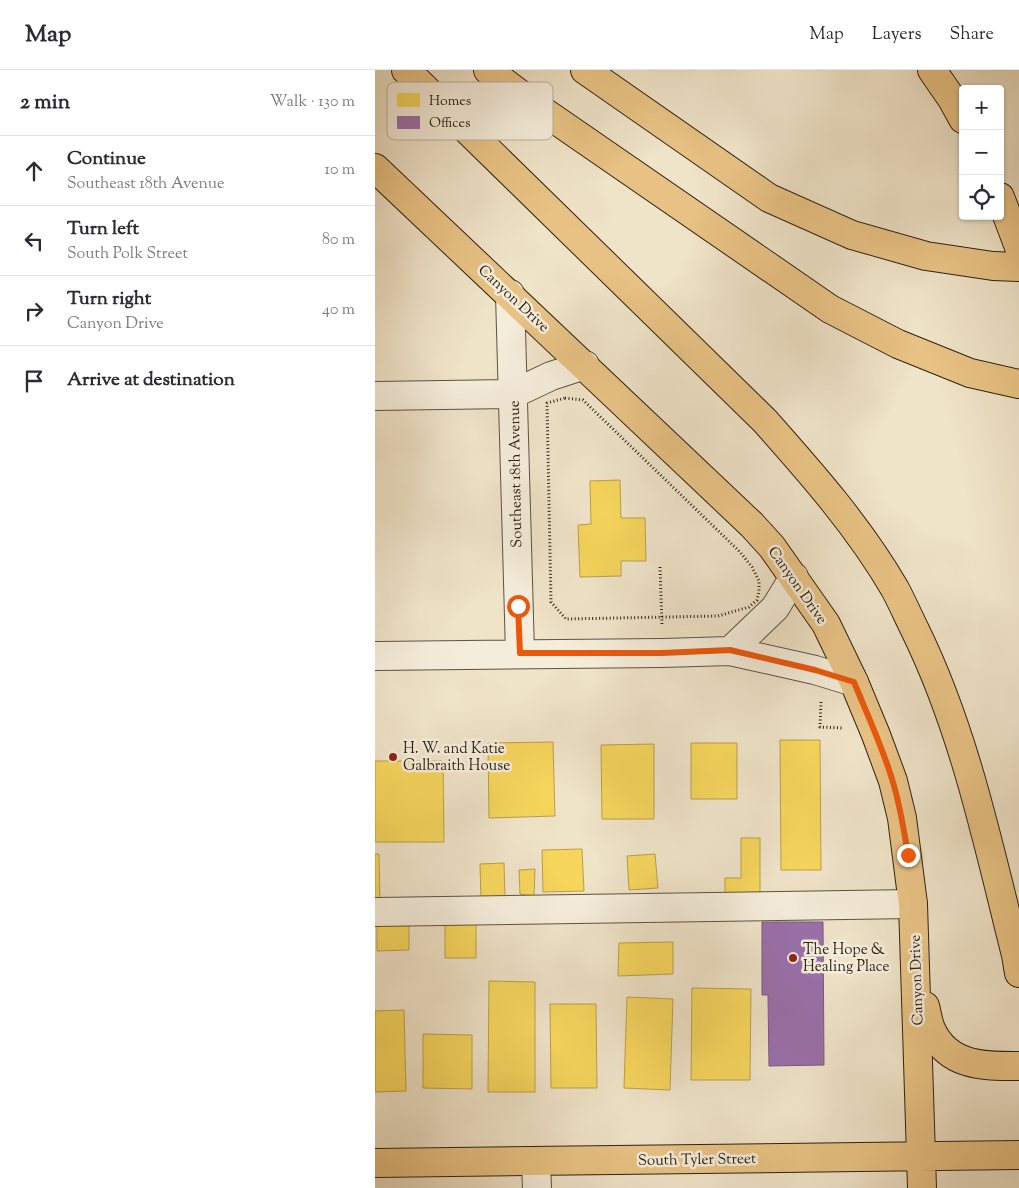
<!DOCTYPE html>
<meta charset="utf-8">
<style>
:root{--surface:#fff;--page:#f2f2f3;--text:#2b2b33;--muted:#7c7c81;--line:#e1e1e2}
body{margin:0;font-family:"Sorts Mill Goudy",serif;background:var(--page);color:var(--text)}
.controls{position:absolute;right:15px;top:15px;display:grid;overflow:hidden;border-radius:5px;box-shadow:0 1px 4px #0004}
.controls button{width:45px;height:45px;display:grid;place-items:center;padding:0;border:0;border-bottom:1px solid var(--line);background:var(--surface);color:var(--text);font:25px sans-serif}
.stop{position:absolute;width:15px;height:15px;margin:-11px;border:4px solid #ea580c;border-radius:50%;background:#fff}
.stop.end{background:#ea580c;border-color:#fff;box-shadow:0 1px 5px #0008}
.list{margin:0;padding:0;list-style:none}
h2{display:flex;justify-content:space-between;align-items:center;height:65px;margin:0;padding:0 20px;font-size:21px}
h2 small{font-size:16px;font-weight:400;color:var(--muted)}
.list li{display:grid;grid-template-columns:32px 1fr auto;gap:15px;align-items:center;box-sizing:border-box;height:70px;padding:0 20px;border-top:1px solid var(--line)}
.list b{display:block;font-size:19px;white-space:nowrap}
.list p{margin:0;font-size:16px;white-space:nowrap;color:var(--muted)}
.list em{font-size:16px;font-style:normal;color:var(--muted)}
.icon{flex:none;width:28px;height:28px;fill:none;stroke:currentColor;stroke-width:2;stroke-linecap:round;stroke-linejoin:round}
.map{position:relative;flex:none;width:644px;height:1118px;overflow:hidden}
header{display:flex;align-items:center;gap:30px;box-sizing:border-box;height:70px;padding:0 25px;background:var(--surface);border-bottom:1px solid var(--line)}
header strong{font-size:24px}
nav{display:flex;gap:28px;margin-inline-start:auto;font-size:18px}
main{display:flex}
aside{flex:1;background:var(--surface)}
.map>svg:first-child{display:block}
.homes{fill:#f6d55c;stroke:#ba9f46}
.offices{fill:#9970ab;stroke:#79597e}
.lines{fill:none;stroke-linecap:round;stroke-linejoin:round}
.minor-casing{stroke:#5e5241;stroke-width:30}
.major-casing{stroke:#2d2214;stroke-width:30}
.highway-casing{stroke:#2d2214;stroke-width:30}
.path{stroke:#2d2214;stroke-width:3;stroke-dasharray:1 2.5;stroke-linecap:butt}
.minor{stroke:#f5eddb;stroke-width:28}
.major{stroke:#e8c284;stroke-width:28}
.highway{stroke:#e8c284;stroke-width:28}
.route{stroke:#ea580c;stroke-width:6}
.poi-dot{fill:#8f2418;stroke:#f5eddb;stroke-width:2}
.labels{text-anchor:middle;stroke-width:5;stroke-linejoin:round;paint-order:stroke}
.street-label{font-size:15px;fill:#2d2214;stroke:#f5eddb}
.poi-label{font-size:15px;fill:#2d2214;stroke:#f5eddb;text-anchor:start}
.key{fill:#f5eddb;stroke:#b9b09f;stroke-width:1}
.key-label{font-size:14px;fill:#2d2214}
</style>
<header>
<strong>Map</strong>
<nav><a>Map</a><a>Layers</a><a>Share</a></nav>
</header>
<main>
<aside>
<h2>2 min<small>Walk · 130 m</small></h2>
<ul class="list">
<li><svg class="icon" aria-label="ahead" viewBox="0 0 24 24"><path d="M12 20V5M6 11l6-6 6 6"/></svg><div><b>Continue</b><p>Southeast 18th Avenue</p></div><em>10 m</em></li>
<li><svg class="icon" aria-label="left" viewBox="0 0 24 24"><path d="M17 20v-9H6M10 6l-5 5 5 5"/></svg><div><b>Turn left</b><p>South Polk Street</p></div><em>80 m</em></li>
<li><svg class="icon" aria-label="right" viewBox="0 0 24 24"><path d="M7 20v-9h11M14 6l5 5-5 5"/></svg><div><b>Turn right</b><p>Canyon Drive</p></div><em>40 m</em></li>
<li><svg class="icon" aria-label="arrive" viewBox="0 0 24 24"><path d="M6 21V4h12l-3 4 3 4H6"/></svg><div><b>Arrive at destination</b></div></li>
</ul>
</aside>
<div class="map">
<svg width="644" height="1118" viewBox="0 0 644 1118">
<rect width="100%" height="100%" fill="#efe3c8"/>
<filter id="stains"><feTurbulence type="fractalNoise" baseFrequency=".004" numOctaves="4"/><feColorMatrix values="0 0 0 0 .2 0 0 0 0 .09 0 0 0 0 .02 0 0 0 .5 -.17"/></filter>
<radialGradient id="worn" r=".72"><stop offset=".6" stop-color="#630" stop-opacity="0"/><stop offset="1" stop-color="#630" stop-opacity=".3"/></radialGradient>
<path class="homes" d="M245 410 246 448H270L271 491H246V506L205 507 203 455 216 454 215 411Z
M405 670H445L446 800H406Z
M178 672 180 746 114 748 113 673Z
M316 673H362V729H316Z
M279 674V749H227L226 675Z
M0 691H68L69 772H0Z
M366 768H385V826L350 825V808H366Z
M207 779 209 821 168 822 167 780Z
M0 784H4L5 835H0Z
M280 784 283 818 254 820 252 786Z
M129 793 130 828 106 829 105 794Z
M160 799 159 826 145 824 144 800Z
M2 853H34V880L2 881Z
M101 853V888H70V854Z
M298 872V904L243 906 244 873Z
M114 911 160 912V1022H113Z
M317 918 376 919 375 1010H316Z
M252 927 298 929 295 1020 249 1018Z
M175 934H221L222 1018H176Z
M29 940 31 1021 0 1022V941Z
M48 964 97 965V1019L48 1018Z"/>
<path class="offices" d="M387 852H448L449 995 394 996 393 925H387Z"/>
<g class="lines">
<defs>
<path id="minor" d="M135 224 145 583
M0 326 138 324 176 306 210 295
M355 581 400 538 419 507
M0 586 287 583 355 581 440 600 479 612
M0 842 538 834
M161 1092 162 1118"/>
<path id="major" d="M0 98 377 455 397 477 451 554 479 612 501 665 518 711 527 748 538 834 547 1118
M550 936C552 944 553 952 556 959 573 997 609 996 644 996
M0 1093 644 1085"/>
<path id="highway" d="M31 0 390 351C437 404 484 457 520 519 527 532 533 546 540 560 590 662 613 774 641 885L644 903
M113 0 162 37 455 239 523 274 595 303 644 314
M210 0 394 128 477 165 551 186 618 196 644 197
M557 0 577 29 588 49
M625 127 644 177"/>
</defs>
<use href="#minor" class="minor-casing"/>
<use href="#major" class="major-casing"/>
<use href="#highway" class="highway-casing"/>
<path class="path" d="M190 328 208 330 365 482 377 497 384 511V521L382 530 374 537 343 546 191 549 176 532 172 333Z
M285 497 287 555
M446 632 445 657 468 658"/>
<use href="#minor" class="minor"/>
<use href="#major" class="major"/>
<use href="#highway" class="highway"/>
</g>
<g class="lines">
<path class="route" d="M143 536 145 583H287L355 580 440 600 479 612C492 644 507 676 517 709 525 734 529 760 533 785"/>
</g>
<g class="poi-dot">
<circle cx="18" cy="687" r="5"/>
<circle cx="418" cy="888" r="5"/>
</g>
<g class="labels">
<g class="street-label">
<text transform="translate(139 228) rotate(43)" y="5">Canyon Drive</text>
<text transform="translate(140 404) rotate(-91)" y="5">Southeast 18th Avenue</text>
<text transform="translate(423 515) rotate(55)" y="5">Canyon Drive</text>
<text transform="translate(541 910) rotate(-92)" y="5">Canyon Drive</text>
<text transform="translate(322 1089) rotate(-1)" y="5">South Tyler Street</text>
</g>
<g class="poi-label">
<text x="28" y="683">H. W. and Katie<tspan x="28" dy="17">Galbraith House</tspan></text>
<text x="428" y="884">The Hope &amp;<tspan x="428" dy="17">Healing Place</tspan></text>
</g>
</g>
<rect x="12" y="12" width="166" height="58" rx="8" class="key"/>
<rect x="22" y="23" width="23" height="14" fill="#f6d55c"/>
<rect x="22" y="46" width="23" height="13" fill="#9970ab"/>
<g class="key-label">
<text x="54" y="35">Homes</text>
<text x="54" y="57">Offices</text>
</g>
<rect width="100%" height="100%" filter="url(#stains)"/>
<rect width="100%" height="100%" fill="url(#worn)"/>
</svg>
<div class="controls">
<button>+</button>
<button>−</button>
<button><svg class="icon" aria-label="locate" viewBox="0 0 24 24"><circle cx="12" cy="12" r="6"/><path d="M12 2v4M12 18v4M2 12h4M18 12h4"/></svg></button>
</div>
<div class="stop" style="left:143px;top:536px"></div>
<div class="stop end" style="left:533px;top:785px"></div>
</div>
</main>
